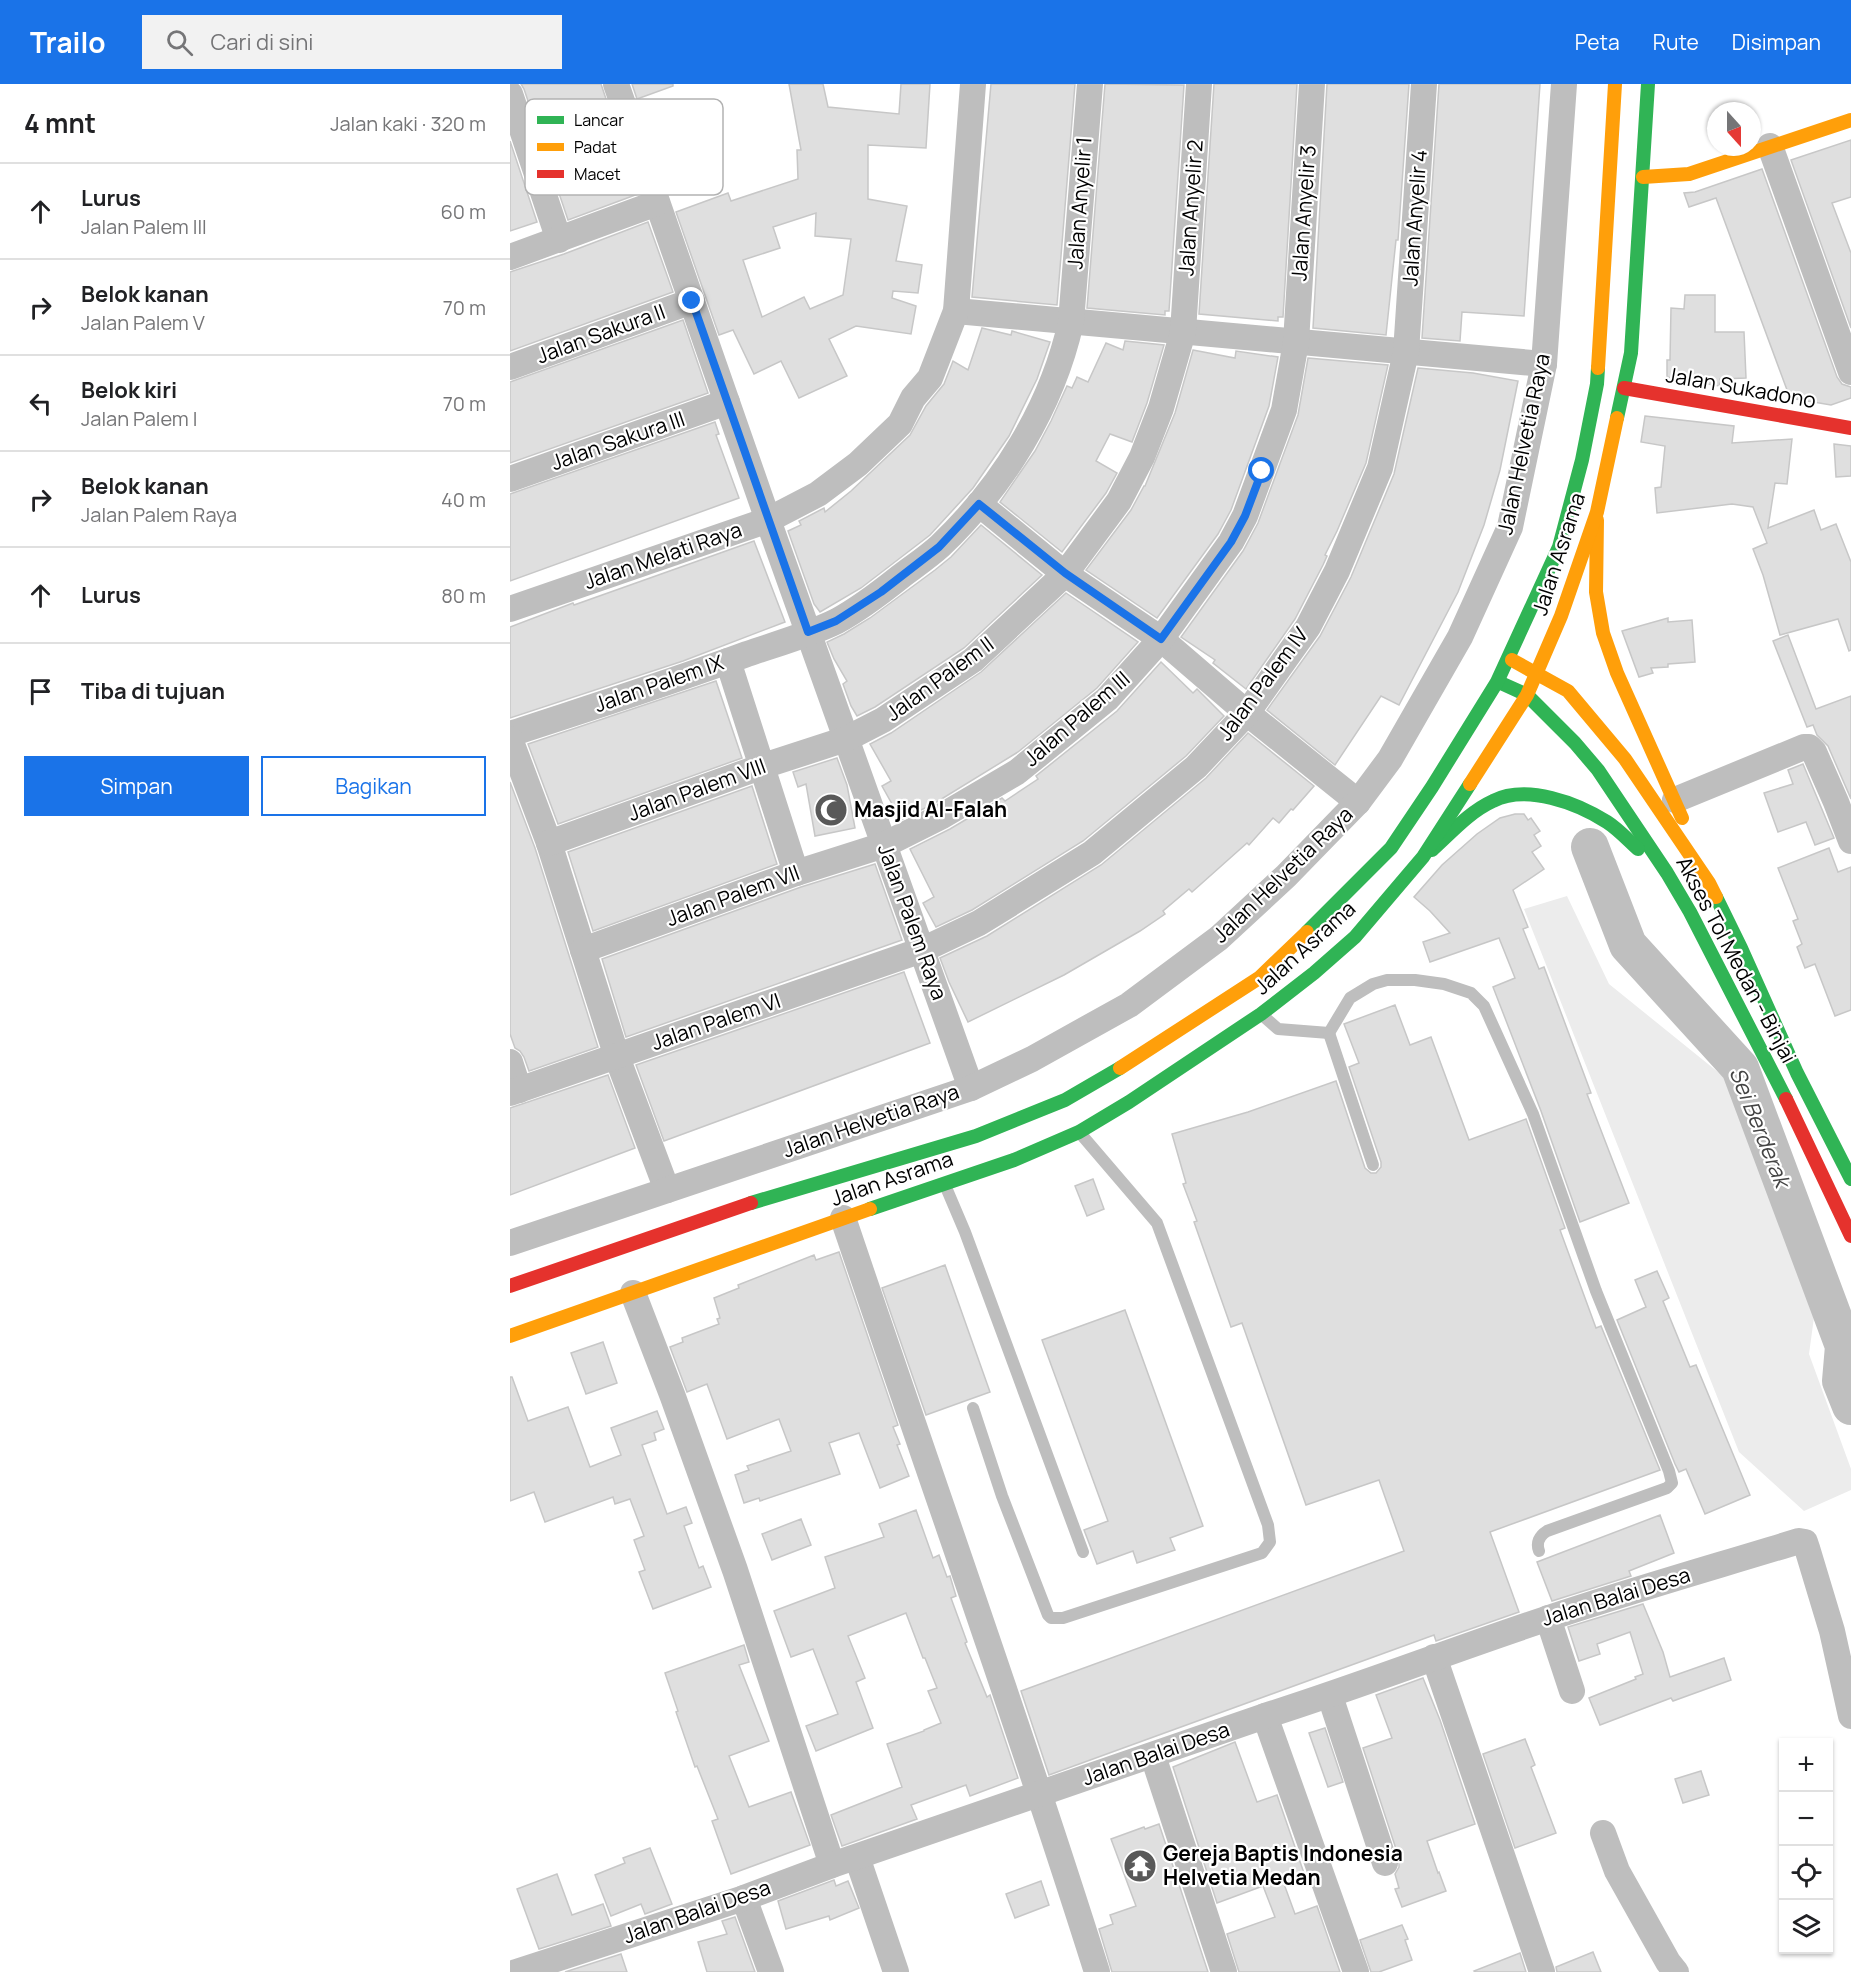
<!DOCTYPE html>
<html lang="id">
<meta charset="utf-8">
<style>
:root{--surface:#fff;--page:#f2f2f2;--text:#202124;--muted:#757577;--line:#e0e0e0;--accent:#1a73e8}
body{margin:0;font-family:Manrope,sans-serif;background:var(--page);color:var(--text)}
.controls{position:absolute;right:18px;bottom:18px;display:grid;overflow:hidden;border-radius:0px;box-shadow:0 2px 4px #0004}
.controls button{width:54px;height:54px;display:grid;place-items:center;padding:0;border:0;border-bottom:2px solid var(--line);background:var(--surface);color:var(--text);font:30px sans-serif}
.compass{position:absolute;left:1197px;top:18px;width:54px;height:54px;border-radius:50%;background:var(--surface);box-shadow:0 2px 4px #0004;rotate:159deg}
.stop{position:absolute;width:18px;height:18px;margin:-14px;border:4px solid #1a73e8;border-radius:50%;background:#fff}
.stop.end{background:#1a73e8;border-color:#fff;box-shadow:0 2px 6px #0008}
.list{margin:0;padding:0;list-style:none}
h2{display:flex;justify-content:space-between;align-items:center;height:78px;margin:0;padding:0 24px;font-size:26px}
h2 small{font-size:20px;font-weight:400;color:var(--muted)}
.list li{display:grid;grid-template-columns:39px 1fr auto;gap:18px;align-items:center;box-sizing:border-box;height:96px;padding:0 24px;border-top:2px solid var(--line)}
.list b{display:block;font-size:22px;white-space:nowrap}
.list p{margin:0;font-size:20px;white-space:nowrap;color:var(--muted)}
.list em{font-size:20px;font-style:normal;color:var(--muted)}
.actions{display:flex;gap:12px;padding:18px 24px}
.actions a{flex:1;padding:14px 0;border:2px solid var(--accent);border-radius:0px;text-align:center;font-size:21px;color:var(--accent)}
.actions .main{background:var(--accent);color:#fff}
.icon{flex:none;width:33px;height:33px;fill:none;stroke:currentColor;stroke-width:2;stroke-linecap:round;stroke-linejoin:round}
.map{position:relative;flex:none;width:1341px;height:1888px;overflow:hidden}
header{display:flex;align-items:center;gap:36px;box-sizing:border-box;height:84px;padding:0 30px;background:var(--accent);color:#fff}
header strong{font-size:28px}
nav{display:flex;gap:33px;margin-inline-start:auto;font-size:21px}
.search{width:420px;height:54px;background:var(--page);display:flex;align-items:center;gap:15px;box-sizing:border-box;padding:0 21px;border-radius:0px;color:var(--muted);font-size:22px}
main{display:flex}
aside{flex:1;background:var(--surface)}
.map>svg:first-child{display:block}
.green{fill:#ececec}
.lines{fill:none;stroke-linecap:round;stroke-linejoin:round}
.river{stroke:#bfbfbf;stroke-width:38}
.building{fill:#dfdfdf;stroke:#c7c7c7;stroke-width:1.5;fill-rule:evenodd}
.lane{stroke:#bebebe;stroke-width:12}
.street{stroke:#bebebe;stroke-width:26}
.fast{stroke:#30b455;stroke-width:14}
.slow{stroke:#ff9f0a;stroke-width:14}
.jam{stroke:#e5322d;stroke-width:14}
.route{stroke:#1a73e8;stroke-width:8}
.labels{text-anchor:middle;stroke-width:4.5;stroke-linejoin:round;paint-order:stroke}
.street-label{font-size:21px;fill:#000;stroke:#fff}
.poi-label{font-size:21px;font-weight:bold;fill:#000;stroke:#fff;text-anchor:start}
.water-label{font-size:22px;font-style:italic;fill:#444;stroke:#fff}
.key{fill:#fff;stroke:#b2b2b2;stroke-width:1.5}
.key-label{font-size:16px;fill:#000}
</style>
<header>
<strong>Trailo</strong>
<div class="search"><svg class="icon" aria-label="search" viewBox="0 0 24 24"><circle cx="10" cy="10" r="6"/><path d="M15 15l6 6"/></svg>Cari di sini</div>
<nav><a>Peta</a><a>Rute</a><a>Disimpan</a></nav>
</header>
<main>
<aside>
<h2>4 mnt<small>Jalan kaki · 320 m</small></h2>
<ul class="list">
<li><svg class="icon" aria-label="ahead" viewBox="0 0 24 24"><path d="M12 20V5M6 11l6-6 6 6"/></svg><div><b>Lurus</b><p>Jalan Palem III</p></div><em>60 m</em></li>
<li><svg class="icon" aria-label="right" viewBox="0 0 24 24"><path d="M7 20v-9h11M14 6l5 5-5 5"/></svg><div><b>Belok kanan</b><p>Jalan Palem V</p></div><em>70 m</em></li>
<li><svg class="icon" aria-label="left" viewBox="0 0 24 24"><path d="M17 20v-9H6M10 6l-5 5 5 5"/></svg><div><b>Belok kiri</b><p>Jalan Palem I</p></div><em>70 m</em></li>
<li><svg class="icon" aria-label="right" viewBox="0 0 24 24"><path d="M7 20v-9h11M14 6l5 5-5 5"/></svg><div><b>Belok kanan</b><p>Jalan Palem Raya</p></div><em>40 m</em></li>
<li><svg class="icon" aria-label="ahead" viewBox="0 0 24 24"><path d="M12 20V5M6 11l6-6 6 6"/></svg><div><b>Lurus</b></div><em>80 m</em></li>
<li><svg class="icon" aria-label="arrive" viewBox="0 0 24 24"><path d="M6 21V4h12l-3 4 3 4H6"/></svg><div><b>Tiba di tujuan</b></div></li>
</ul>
<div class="actions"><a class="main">Simpan</a><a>Bagikan</a></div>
</aside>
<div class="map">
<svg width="1341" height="1888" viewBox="0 0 1341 1888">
<rect width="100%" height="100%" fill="#fff"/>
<path class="green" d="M1057,812L1099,900L1224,1001L1305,1226L1299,1270L1341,1385V1406L1294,1427L1229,1368L1014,825Z"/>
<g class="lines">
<path class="river" d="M1080,763L1118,861L1230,984L1334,1262L1331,1297L1341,1322"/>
</g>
<g class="building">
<path d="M11,0H91L128,110L58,136L14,5Z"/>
<path d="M122,0H163V2L127,15Z"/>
<path d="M279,0H313L318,23L389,30L391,0H420L416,64L358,61V115L397,122L386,177L412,181L408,209L383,207L382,214L406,222L401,250L346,242L319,255L337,292L289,314L271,277L244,290L223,246L209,251L166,128L218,109L221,117L288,95L287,66H291ZM306,129L305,152L341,155L333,211L300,225L294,213L252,233L233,176L270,164L263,143Z"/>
<path d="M481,0H565L547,221L462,213Z"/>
<path d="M595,0L674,1L659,227H655V231L577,224Z"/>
<path d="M704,0H787L773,233H768V237L689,230Z"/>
<path d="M817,0H899L888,156H886L876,251L803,244Z"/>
<path d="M929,0H1030L1014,232L952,228L950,257L912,254Z"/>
<path d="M1341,56V113L1322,119L1341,169V244L1281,76Z"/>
<path d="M0,57L27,138L0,147Z"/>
<path d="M1252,85L1327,293L1332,300L1341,303V314L1321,321L1280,314L1206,114L1179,123L1174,109L1185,108Z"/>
<path d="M138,138L163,208L0,267V188L54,170Z"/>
<path d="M1175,211H1205V248H1234L1236,294L1210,295L1209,302L1157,293V276H1160L1161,224L1174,225Z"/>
<path d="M173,236L198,309L0,379V298Z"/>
<path d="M472,244L501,251L502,247L540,258L527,295L499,352L463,404L420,451L351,504L310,528L304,520L278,447L291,441L289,437L314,424L315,428L341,407L400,351L416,322L434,300L443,277L458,286Z"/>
<path d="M615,257L654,261L637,319L622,358L600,350L586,377L607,389L596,409L552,468L490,418L525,367L541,337L557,302L562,304L567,293L578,298L596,259L613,266Z"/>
<path d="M683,266L725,274L726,267L768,273L759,322L721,426L708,450L647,534L576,486L621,426L634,402H635L665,329Z"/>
<path d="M798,274L878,281L856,379L827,447L815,471L817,472L813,481L785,535L736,605L703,579L705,576L671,553L733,467L748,439L788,331Z"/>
<path d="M908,284L963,289L1008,297L990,386L974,441L948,508L889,621L871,612L825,681L757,626L810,552L841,493L884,390Z"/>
<path d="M1135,332L1224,342L1222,359L1282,355L1277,400L1265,399L1258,444L1304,426L1311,446L1326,440L1341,478V566L1339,567L1328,535L1270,551L1253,491L1243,465L1257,459L1243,423L1222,420L1147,429L1145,404L1151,403L1155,362L1131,358Z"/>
<path d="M205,338L209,350L206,351L229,414L0,497V410Z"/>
<path d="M1324,360L1341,362V392L1326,393Z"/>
<path d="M471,441L532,491L454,564L365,623L347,632L341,622L333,600L337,597L324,575L317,558L334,550L360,534L425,486L441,473Z"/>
<path d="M244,457L275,538L173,577L0,634V543L63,519L64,521Z"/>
<path d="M556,509L628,558L587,604L508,668L425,719L391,736L372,702L381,697L360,660L381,649L471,588Z"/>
<path d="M1158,534V538L1182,536L1185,578L1158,580V583L1141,584L1143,589L1129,593L1112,547Z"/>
<path d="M1278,551L1306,625L1341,612V715L1318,662L1307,651L1303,641L1297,643L1263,557Z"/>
<path d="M651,578L683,609L687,605L714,632L676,672L573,757L462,826L426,843L413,819L424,813L400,765L440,745L492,714L495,717L528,695L526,692L607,627Z"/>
<path d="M206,597L232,674L48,740L18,660Z"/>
<path d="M738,649L804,702L783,726L781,725L769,739L763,734L739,761L737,759L682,808L679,805L653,827L655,830L630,847L554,891L458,938L439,898L430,874L477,852L591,781L696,694Z"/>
<path d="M327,674L337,701L345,744L305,752L296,700L288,703L283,688Z"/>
<path d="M1293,680L1324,754L1305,761L1296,738L1268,748L1254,709L1283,700L1278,686Z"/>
<path d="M0,698L25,764L88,963L19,987L14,973L10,967L5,964L0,950Z"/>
<path d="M242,702L267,780L83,847L58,768Z"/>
<path d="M1005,730H1014L1018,736L1021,734L1030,747L1024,751L1031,762L1022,768L1034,785L1003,806L1018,843L1013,845L1029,885L1034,883L1081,1009L1077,1010L1119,1119L1070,1138L1031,1027L983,903L1005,894L989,854L920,878L913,858L940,849L920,827L904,813L932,781L967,750L990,734Z"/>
<path d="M1319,764L1328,788L1341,783V926L1325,932L1305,880L1295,884L1287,863L1292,860L1283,837L1288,835L1268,784Z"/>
<path d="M365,780L392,856L116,953L92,875L291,803Z"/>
<path d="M394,888L420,959L154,1057L126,981Z"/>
<path d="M885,921L900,961L921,953L959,1056L1016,1035L1055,1144L1050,1146L1086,1244L1091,1242L1150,1386L980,1448L1009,1528L926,1557L924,1551L539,1691L511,1607L894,1467L869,1396L796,1421L732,1239L721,1243L684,1138L687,1137L673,1100L676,1099L662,1050L738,1028L826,997L855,1084L861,1089H866L871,1083V1078L839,983L849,979L834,940Z"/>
<path d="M98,991L125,1064L0,1111V1024Z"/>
<path d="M583,1095L594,1125L577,1132L565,1102Z"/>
<path d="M329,1168L388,1341L383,1343L390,1360L387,1361L399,1392L370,1404L349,1349L319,1359L330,1390L250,1417L249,1414L234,1419L225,1391L239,1386L237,1382L281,1367L269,1335L217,1355L197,1300L177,1308L160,1263L173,1258L172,1254L209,1240L207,1235L210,1234L204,1214L229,1204L228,1201L304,1171L306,1176Z"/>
<path d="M435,1181L480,1308L416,1331L372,1204Z"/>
<path d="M1147,1187L1159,1214L1153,1217L1180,1283L1186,1281L1240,1411L1195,1430L1176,1385L1169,1388L1165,1380L1107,1236L1136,1223L1125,1196Z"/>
<path d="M615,1226L693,1442L660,1454L665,1466L627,1479L623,1467L587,1480L574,1446L598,1437L532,1256Z"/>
<path d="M93,1258L107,1299L76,1310L61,1269Z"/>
<path d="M0,1293H2L18,1337L58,1323L80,1383L111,1371L101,1344L147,1327L154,1345L144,1349L146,1356L132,1361L157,1430L176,1423L182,1439L174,1442L189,1484L193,1482L201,1503L143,1525L129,1488L135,1486L124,1456L134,1452L120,1415L105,1420L103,1413L35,1438L24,1408L0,1417Z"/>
<path d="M406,1426L423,1474L429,1471L437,1493L440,1492L446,1512L441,1514L457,1558L455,1559L477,1613L480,1611L508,1694L460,1712L456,1701L401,1721L407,1735L332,1762L321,1731L392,1703L377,1660L414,1647V1646L431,1639L418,1607L427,1604L415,1574H413L396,1529L338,1552L355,1594L346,1598L363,1644L306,1667L296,1642L328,1630L303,1565L281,1573L264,1527L325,1504L315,1473L374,1453L369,1440Z"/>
<path d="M1150,1431L1164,1469L1119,1487L1121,1492L1042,1517L1027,1478Z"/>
<path d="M291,1435L301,1461L262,1476L252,1450Z"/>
<path d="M1133,1520L1153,1568L1160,1593L1214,1574L1221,1596L1163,1617L1161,1614L1090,1641L1079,1614L1126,1595L1125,1593L1133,1590L1120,1548L1087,1560L1090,1570L1069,1577L1058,1543Z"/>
<path d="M234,1561L239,1578L229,1581L259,1657L219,1672L239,1723L281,1708L300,1761L221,1790L202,1737L208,1735L187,1682L185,1683L166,1628L168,1627L155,1589Z"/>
<path d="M913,1594L930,1636L965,1740L917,1757L928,1789L929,1788L936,1807L892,1823L885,1805L889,1804L885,1790L889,1783V1774L853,1664L882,1654L866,1611Z"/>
<path d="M815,1644L833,1698L818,1703L799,1649Z"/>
<path d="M1015,1655L1025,1681L1021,1683L1046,1749L1005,1764L973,1670Z"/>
<path d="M725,1658L747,1718L767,1711L795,1792L774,1800L785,1830L807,1822L830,1888H729L717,1850L765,1833L753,1802L707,1819L663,1683Z"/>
<path d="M1191,1687L1199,1711L1173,1719L1165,1695Z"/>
<path d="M649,1740L698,1888H602L589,1845L603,1840L600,1831L626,1822L601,1755L634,1743L635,1745Z"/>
<path d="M140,1764L162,1820L135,1830L131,1820L101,1832L85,1791L115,1779L113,1774Z"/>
<path d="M47,1790L62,1831L93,1820L101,1842L29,1865L7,1805Z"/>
<path d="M324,1796L326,1802L338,1797L349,1824L320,1836L319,1832L276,1845L268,1817Z"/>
<path d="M531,1797L539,1821L505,1834L496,1810Z"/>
<path d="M225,1833L245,1888H197L188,1858L217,1850L212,1837Z"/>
<path d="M892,1841L898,1855L895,1856L902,1876L869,1888H861L850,1856Z"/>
<path d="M1083,1868L1091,1888H1047L1046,1883Z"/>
<path d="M1010,1869L1016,1888H965L964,1887Z"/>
<path d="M111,1870L117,1888H55Z"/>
</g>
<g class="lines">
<g class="lane">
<path d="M751,930L768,945L819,949L840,914L863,900L877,896H905L934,900L961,909L974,922L1023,1030L1086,1207L1159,1387L1162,1399L1157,1404L1037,1447C1029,1452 1026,1459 1029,1467"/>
<path d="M819,949L863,1081"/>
<path d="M435,1101L455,1148L573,1468"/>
<path d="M463,1324L492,1412L538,1531L541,1534H553L752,1469L760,1458L758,1441L647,1139L570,1049"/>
</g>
<g class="street">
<path d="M106,0L258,436L461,1004"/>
<path d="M0,10L49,156"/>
<path d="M1260,62L1341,288"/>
<path d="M0,173L147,119"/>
<path d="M446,227L1034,280"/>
<path d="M0,283L182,217"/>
<path d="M0,395L217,318"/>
<path d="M469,420L555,490L651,555L737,629L848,718"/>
<path d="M0,525L258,436L308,410L348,380L390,340L403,314L420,294L446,227L463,0"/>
<path d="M218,577L286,789"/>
<path d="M0,650C79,624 159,599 237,570C266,560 299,551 327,537C349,525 370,509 390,493C403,483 418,473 430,462C493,402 542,323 561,238L580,0"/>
<path d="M0,655L39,759L107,973L157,1106"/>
<path d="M1165,716L1294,663H1299L1304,668L1326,718L1341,757"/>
<path d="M39,759L253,682L336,655L373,636L463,576L555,490L609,417L632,373L651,324L673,248L689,0"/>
<path d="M73,866L286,789L374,761L432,732L507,688L597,615L651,555L721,458L735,432L774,326L786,258L802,0"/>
<path d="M0,978L9,1006"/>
<path d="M0,1009L412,866L469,839L582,769L686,683L737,629L798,543L827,487L870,384L896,268L914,0"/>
<path d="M333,1134C418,1386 507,1635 587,1888"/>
<path d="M0,1159L461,1004L522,975L619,921L709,854L776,792L848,718L880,675L950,553L1000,443L1034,280L1054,0"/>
<path d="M123,1209L163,1313L225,1486L322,1781"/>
<path d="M1038,1534L1062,1607"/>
<path d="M924,1573L1032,1888"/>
<path d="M820,1612L875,1779"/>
<path d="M755,1632L846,1888"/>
<path d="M643,1672L714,1888"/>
<path d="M1093,1749L1107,1787L1158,1878L1166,1888"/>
<path d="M347,1773L386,1888"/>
<path d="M234,1814L261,1888"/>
<path d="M6,1888L234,1814L322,1781L755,1632C850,1602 942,1566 1036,1535C1119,1507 1204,1483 1289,1457L1295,1458L1297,1464L1322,1547L1341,1632"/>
</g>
<g class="fast">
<path d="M1107,334L1121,269L1138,0"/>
<path d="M993,600L1017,611L1065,659L1088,686L1157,789L1180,828L1276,1015"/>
<path d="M922,766C941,749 959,728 983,717C1017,700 1067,719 1097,738C1108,745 1118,756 1128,765"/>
<path d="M1206,813L1231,864L1287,989L1341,1095"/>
<path d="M797,848L881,764L922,703L987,598L1049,463L1072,376L1087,300L1088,284"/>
<path d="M241,1119L466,1052L555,1016L610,984"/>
<path d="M360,1125L504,1076L569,1048L619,1018L751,930L804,889L845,853L913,773L960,700"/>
</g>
<g class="slow">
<path d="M1133,93L1179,90L1341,36"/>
<path d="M1088,284L1105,0"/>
<path d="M1087,436L1086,508L1093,549L1107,589L1172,734"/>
<path d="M1002,576L1058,607L1115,675L1199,799L1206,813"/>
<path d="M960,700L1017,611L1051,532L1087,428L1107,334"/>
<path d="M610,984L749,894L797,848"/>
<path d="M0,1252L360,1125"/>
</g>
<g class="jam">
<path d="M1114,304L1341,344"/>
<path d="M1276,1015L1341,1152"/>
<path d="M0,1202L241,1119"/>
</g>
</g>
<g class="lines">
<path class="route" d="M182,217L298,548L326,537L371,508L429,463L469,420L555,489L651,555L721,458L735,432L752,387"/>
</g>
<defs>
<g id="mosque-disc" transform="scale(1.725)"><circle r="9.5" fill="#595959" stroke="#fff"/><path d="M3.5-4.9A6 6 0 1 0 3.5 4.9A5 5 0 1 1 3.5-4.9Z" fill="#fff"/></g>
<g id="temple-disc" transform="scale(1.725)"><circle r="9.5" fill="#595959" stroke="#fff"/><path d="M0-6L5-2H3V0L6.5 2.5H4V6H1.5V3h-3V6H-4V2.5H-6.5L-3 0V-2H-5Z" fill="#fff"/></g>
</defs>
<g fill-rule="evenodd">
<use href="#mosque-disc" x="321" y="726"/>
<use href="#temple-disc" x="630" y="1782"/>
</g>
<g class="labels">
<g class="street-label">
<text transform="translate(570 119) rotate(-86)" y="7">Jalan Anyelir 1</text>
<text transform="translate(681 124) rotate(-86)" y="7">Jalan Anyelir 2</text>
<text transform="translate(794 129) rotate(-86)" y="7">Jalan Anyelir 3</text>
<text transform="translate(905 134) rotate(-86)" y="7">Jalan Anyelir 4</text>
<text transform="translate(91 250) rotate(-20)" y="7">Jalan Sakura II</text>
<text transform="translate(1231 304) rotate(10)" y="7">Jalan Sukadono</text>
<text transform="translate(108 357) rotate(-19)" y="7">Jalan Sakura III</text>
<text transform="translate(1014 360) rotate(-78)" y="7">Jalan Helvetia Raya</text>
<text transform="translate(1049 470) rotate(-72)" y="7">Jalan Asrama</text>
<text transform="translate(153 472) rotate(-19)" y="7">Jalan Melati Raya</text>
<text transform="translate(430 595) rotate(-36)" y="7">Jalan Palem II</text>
<text transform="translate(149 600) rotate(-19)" y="7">Jalan Palem IX</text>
<text transform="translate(753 600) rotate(-53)" y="7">Jalan Palem IV</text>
<text transform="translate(567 635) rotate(-41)" y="7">Jalan Palem III</text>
<text transform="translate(187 706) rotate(-20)" y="7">Jalan Palem VIII</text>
<text transform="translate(773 791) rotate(-44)" y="7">Jalan Helvetia Raya</text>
<text transform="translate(223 812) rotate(-20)" y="7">Jalan Palem VII</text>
<text transform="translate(402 838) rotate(70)" y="7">Jalan Palem Raya</text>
<text transform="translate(795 864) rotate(-42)" y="7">Jalan Asrama</text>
<text transform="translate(1226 876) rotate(62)" y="7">Akses Tol Medan - Binjai</text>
<text transform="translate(206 938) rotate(-19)" y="7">Jalan Palem VI</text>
<text transform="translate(361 1037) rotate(-19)" y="7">Jalan Helvetia Raya</text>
<text transform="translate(382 1095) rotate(-19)" y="7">Jalan Asrama</text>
<text transform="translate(1106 1513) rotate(-17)" y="7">Jalan Balai Desa</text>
<text transform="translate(646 1670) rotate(-19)" y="7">Jalan Balai Desa</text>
<text transform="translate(187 1828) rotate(-19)" y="7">Jalan Balai Desa</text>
</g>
<g class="poi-label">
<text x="344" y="733">Masjid Al-Falah</text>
<text x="653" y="1777">Gereja Baptis Indonesia<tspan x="653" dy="24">Helvetia Medan</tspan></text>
</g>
<g class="water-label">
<text transform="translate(1250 1043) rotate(68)" y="8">Sei Berderak</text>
</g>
</g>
<rect x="15" y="15" width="198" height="96" rx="9" class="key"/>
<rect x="27" y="32" width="27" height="8" fill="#30b455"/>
<rect x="27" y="59" width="27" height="8" fill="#ff9f0a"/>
<rect x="27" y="86" width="27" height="8" fill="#e5322d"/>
<g class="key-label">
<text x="64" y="42">Lancar</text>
<text x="64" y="69">Padat</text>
<text x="64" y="96">Macet</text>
</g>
</svg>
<div class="controls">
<button>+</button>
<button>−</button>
<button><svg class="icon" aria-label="locate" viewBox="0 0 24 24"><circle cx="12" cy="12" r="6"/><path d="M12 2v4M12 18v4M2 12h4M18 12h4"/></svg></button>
<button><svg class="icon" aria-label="layers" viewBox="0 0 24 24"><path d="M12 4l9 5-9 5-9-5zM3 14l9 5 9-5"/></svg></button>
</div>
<svg class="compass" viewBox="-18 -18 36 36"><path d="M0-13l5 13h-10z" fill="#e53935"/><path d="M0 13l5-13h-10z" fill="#757577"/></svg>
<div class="stop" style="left:752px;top:387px"></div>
<div class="stop end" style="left:182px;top:217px"></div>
</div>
</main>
